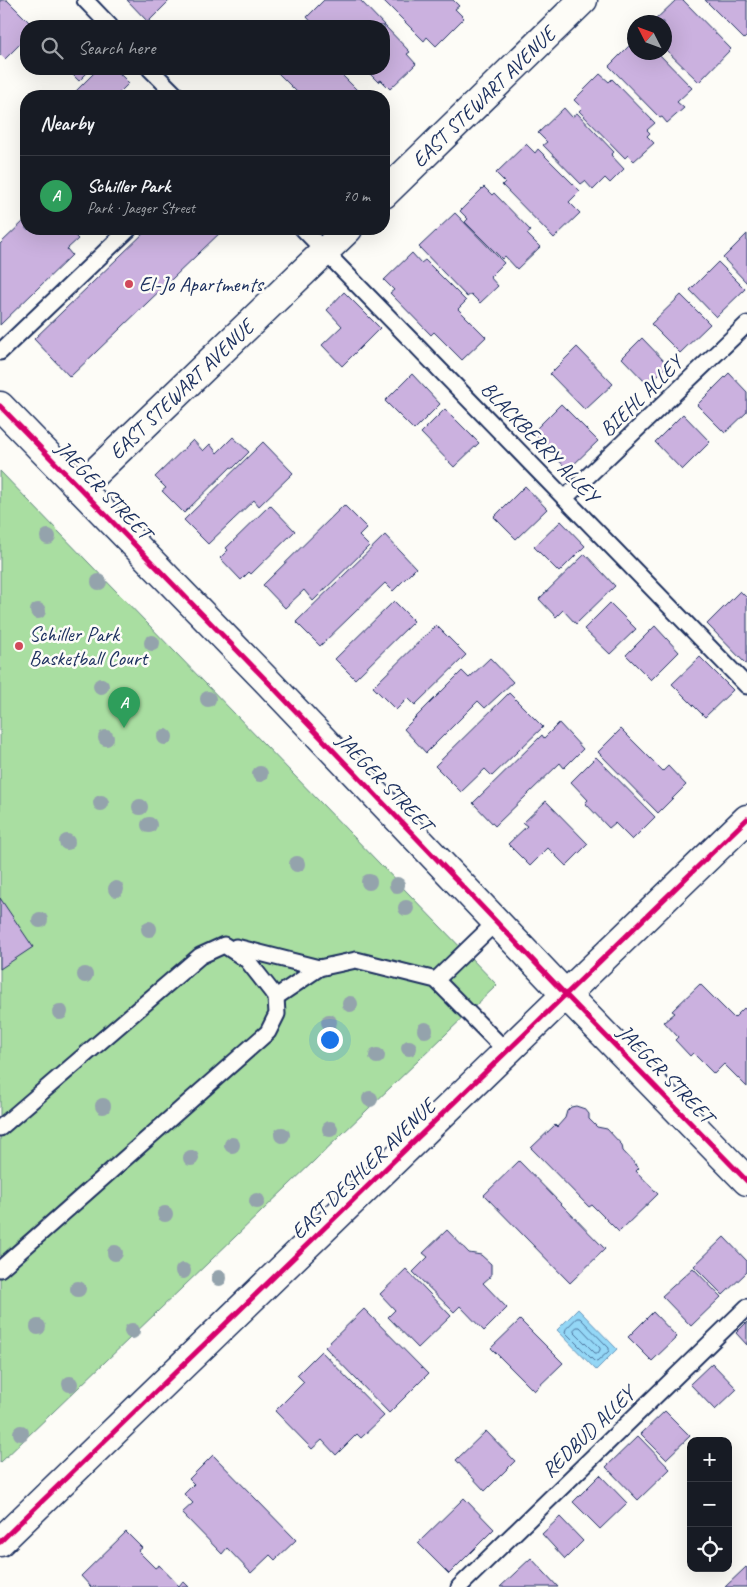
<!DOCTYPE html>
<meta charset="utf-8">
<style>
:root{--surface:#171b24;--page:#242831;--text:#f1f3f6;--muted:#9ea1a6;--line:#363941;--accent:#0b8043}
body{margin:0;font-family:Caveat,sans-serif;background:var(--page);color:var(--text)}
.controls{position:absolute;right:15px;bottom:15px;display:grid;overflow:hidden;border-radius:10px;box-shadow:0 5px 20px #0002}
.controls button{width:45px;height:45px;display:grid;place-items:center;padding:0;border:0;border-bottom:1px solid var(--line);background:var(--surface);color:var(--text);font:25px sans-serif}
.compass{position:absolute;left:627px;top:15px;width:45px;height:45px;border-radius:50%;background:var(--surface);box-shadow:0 5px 20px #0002;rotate:312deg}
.you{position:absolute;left:329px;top:1039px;width:18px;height:18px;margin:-12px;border:4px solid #fff;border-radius:50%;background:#1a73e8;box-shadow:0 0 0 8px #1a73e833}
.badge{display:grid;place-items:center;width:32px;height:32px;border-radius:50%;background:var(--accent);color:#fff;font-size:16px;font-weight:700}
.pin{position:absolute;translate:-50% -41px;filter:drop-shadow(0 1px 2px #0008)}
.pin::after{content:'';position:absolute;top:26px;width:18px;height:15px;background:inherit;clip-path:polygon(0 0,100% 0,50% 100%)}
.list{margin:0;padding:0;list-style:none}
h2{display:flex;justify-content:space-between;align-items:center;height:65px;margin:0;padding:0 20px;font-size:21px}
h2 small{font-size:16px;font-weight:400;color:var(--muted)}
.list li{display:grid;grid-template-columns:32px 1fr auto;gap:15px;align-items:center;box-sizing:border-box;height:80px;padding:0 20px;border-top:1px solid var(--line)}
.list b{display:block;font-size:19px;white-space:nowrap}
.list p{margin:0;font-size:16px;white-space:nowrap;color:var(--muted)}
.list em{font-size:16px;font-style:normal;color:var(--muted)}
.icon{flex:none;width:28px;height:28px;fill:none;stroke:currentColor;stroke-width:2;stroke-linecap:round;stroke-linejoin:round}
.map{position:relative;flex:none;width:747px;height:1587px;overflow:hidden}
.search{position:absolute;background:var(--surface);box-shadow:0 5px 20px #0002;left:20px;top:20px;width:370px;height:55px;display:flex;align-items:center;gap:12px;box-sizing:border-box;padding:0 18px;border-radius:20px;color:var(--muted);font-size:19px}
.panel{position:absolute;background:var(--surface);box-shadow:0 5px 20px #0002;left:20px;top:90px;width:370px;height:145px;border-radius:20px}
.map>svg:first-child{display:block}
.green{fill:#a9dea1;stroke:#628680}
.water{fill:#94d7f6;stroke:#6494b9}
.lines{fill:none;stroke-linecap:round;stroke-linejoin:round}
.shore{stroke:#4b729b;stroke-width:1}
.building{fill:#cbb1df;stroke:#1b2f5e}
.service-casing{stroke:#1b2f5e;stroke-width:19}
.minor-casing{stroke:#1b2f5e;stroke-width:31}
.service{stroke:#fdfcf7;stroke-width:15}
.minor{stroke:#fdfcf7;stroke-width:28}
.cycleway-casing{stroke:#fdfcf7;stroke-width:8}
.cycleway{stroke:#d6006c;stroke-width:5}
.tree{fill:#94a3ac}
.poi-dot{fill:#d1495b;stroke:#fdfcf7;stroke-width:2}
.labels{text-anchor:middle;stroke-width:5;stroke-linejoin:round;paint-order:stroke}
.street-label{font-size:21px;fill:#1b2f5e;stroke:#fdfcf7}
.poi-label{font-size:21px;fill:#1b2f5e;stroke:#fdfcf7;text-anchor:start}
</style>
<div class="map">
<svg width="747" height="1587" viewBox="0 0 747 1587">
<rect width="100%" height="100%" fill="#fdfcf7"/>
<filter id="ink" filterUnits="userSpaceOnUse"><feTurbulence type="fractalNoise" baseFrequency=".02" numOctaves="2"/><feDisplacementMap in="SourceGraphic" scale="10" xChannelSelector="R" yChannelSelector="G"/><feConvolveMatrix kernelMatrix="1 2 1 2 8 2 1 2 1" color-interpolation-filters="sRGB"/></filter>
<g filter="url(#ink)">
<path class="green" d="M0,471L497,985L0,1463Z"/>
<path class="water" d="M578,1309L617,1349L596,1370L557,1330Z"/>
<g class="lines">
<g class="shore">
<path d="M577,1318H580L609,1348V1351L597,1362L594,1361L565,1332L566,1329Z"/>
<path d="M577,1327H580L600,1348V1350L598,1353H595L574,1332V1330Z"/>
</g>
</g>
<g class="building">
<path d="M0,0H7L33,26H26V38L5,59L0,54Z"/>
<path d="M127,0H170L148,22Z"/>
<path d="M324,0H360L410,52L407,54L416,64L390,89L381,80L378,82L365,69H384V26H315L307,17Z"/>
<path d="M383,0H453L459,6L455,9L464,18L436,46L427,37L424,41Z"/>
<path d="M676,0H683L731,49L699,82L664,48V22H653Z"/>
<path d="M705,0H747V36L744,39Z"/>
<path d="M634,41V52H657L692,88L677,102L684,108L667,123L662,117L660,118L609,66Z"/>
<path d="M67,69H91L79,81Z"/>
<path d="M98,69H115L129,83L116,96H71Z"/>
<path d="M274,69H336L359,92L354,96H301Z"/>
<path d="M600,74L609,82L612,79L655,123L647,130L650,133L647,136L654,143L634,161L628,155L625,158L579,111L582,108L574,100Z"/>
<path d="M564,108L572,117L577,113L614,152L611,155L624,169L610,183L605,178L593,190L585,181L581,184L543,145L547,142L538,133Z"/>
<path d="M526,144L535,153L538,149L580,191L569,202L580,213L554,238L502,185L505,182L496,173Z"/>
<path d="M484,187L492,195L494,193L531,231L527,234L540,247L517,269L505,256L502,259L465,222L468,219L460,211Z"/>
<path d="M455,213L504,263L490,277L498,286L480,303L471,294L467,297L419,247Z"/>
<path d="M26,219V229H68L78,239L67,249L72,255L0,325V244Z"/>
<path d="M148,229H224L70,377L34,339Z"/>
<path d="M747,234V283L723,258Z"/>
<path d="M412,253L421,263L425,260L466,301L458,309L486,337L462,360L434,332L431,335L390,293L394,290L384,280Z"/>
<path d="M718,262L745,289L716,317L690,290Z"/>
<path d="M344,292L380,328L342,366L322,345L342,326L327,310Z"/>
<path d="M681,295L710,324L680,353L651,324Z"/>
<path d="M642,338L668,365L648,385L622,358Z"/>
<path d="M577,347L613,384L585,410L550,374Z"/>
<path d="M729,373L747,392V412L725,433L697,405Z"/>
<path d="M412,374L440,404L414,430L385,401Z"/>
<path d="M561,404L598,441L568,470L532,433Z"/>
<path d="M445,409L479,443L454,467L421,433Z"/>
<path d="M683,414L710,442L682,470L655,442Z"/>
<path d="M233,437L249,452L233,468L231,467L184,513L162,491L166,488L155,477L193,440L203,451L210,444L217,453Z"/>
<path d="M263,442L293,473L259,506L254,500L208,544L184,520Z"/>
<path d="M525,486L547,509L516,539L494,517Z"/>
<path d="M270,505L295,531L251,574L249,572L241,580L220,558L228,550L226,548Z"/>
<path d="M344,505L367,528L359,536L369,546L313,601L304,590L285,608L263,585Z"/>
<path d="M561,521L585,546L559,572L534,547Z"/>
<path d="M385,535L416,568L393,591L385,583L320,646L296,622Z"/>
<path d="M585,554L615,586L576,624L563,610L556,617L539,599Z"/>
<path d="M740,591L747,598V665L707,624Z"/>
<path d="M394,601L414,621L355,679L335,659Z"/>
<path d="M610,603L636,629L610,654L584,629Z"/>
<path d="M436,625L466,655L415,705L408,698L396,710L373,687Z"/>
<path d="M655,626L679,652L651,680L626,655Z"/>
<path d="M700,657L733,690L705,717L672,684Z"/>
<path d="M490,658L513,682L485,708L478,701L426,753L404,729L462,671L469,678Z"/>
<path d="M509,693L543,727L492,776L485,769L461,792L435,766Z"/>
<path d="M559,723L583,749L564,768L560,763L495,826L473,803L542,735L544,738Z"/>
<path d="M621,729L663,771L668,766L686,785L658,813L598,752Z"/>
<path d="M596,757L655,817L632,840L615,823L609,828L585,803L588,800L571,782Z"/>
<path d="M546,801L588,844L566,866L548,848L530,866L508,844L527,826L523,823Z"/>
<path d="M0,898L33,947L0,969Z"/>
<path d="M700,984L734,1018L744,1008L747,1011V1087L724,1064L714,1074L693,1053L690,1056L675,1040L678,1037L664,1022L675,1013L672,1011Z"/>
<path d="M576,1106L585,1109L589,1114V1119L597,1127L607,1129L622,1145L623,1151L639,1168L636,1171L658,1194L619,1232L592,1205L589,1207L531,1148L555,1125L557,1127L565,1118L567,1111L571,1107Z"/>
<path d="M519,1161L605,1249L570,1283L484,1195Z"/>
<path d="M447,1230L469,1253L481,1255L491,1264V1276L483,1283L507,1308L484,1331L460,1306L454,1312L413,1272L428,1257L423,1253Z"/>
<path d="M724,1237L747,1261V1272L723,1295L694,1266Z"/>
<path d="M693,1268L721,1297L691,1326L662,1296Z"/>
<path d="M406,1269L451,1316L418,1348L388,1317L395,1310L380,1294Z"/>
<path d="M364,1309L428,1374L389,1413L325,1347Z"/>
<path d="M653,1312L677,1337L652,1361L628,1337Z"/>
<path d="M520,1320L563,1363L534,1391L491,1348Z"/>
<path d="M747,1322V1345L736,1333Z"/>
<path d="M321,1351L384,1416L361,1438L357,1434L336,1455L322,1440L312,1449L275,1411L304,1382L297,1375Z"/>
<path d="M712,1363L737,1389L715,1410L690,1384Z"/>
<path d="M665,1411L690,1436L666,1459L641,1434Z"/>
<path d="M486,1431L515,1461L485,1491L456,1460Z"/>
<path d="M638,1436L670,1469L638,1500L606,1467Z"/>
<path d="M213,1455L296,1540L275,1560L270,1555L251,1573L227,1548L222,1554L182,1513L193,1503L184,1494L194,1484L189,1479Z"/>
<path d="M600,1475L627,1503L600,1529L573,1502Z"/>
<path d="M464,1498L494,1529L449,1574L418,1543Z"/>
<path d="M560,1517L583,1541L565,1559L542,1534Z"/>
<path d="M126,1532L142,1548L138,1551L155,1568L159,1565L179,1586L183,1581L189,1587H91L81,1576Z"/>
<path d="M531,1558L558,1587H500Z"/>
<path d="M746,1567L747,1568V1587H725Z"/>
</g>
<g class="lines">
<g class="service-casing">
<g id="service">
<path d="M85,0L110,26"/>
<path d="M150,69L177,96"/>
<path d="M303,229L747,686"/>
<path d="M0,352L129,229"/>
<path d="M565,498L747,324"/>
<path d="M236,947L319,968"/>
<path d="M436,980L496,922"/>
<path d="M276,997L319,968L356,960L436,980L507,1052"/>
<path d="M0,1128L200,956L224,945L247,960L276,997L277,1014L268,1032L0,1269"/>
<path d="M459,1587L747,1307"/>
</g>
</g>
<g class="minor-casing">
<g id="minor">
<path id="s1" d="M384,194L583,0"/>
<path d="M0,406L268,682L566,995L747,1181"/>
<path id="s2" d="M79,488L348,229"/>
<path d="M0,1542L747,819"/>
</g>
</g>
<use href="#service" class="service"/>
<use href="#minor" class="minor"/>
<g class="cycleway-casing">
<g id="cycleway">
<path d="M0,406L268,682L566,995L747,1181"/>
<path d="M0,1542L747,819"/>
</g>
</g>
<use href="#cycleway" class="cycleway"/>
</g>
<g class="tree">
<circle cx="48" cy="537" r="8"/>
<circle cx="99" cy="582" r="8"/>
<circle cx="38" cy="611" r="8"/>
<circle cx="152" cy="643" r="8"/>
<circle cx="101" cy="686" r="8"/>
<circle cx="208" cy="699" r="8"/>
<circle cx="165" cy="737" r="8"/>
<circle cx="106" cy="738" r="8"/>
<circle cx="260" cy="774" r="8"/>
<circle cx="101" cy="803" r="8"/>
<circle cx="140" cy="807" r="8"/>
<circle cx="149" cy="825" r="8"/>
<circle cx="67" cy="842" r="8"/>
<circle cx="297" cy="864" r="8"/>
<circle cx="369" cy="882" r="8"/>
<circle cx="397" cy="885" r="8"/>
<circle cx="116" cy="889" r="8"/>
<circle cx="406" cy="908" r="8"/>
<circle cx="40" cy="920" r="8"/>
<circle cx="149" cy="929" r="8"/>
<circle cx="85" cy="975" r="8"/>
<circle cx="350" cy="1004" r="8"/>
<circle cx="60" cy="1012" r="8"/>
<circle cx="329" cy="1022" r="8"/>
<circle cx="425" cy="1030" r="8"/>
<circle cx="409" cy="1048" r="8"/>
<circle cx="377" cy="1056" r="8"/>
<circle cx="370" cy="1099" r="8"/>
<circle cx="103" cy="1106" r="8"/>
<circle cx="330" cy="1129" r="8"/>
<circle cx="282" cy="1135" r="8"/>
<circle cx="232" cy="1145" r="8"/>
<circle cx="191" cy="1158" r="8"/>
<circle cx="257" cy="1201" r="8"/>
<circle cx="165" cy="1214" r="8"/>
<circle cx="115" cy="1253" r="8"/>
<circle cx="183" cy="1271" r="8"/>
<circle cx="219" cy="1278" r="8"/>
<circle cx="78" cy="1289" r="8"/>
<circle cx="38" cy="1327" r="8"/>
<circle cx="132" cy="1331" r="8"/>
<circle cx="70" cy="1384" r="8"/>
<circle cx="21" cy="1433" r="8"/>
</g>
</g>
<g class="poi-dot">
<circle cx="129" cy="284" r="5"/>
<circle cx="19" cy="646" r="5"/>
</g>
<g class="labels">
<g class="street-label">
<text dy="7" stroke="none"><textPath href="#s1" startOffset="139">EAST STEWART AVENUE</textPath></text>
<text dy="7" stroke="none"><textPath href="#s2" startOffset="142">EAST STEWART AVENUE</textPath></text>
<text transform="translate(641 396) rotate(-44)" y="7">BIEHL ALLEY</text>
<text transform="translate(540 442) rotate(46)" y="7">BLACKBERRY ALLEY</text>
<text transform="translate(104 490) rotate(46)" y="7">JAEGER STREET</text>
<text transform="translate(385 782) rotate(46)" y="7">JAEGER STREET</text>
<text transform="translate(666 1074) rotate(46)" y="7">JAEGER STREET</text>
<text transform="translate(363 1169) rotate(-44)" y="7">EAST DESHLER AVENUE</text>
<text transform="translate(588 1432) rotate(-44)" y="7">REDBUD ALLEY</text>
</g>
<g class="poi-label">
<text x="139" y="291">El-Jo Apartments</text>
<text x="29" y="641">Schiller Park<tspan x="29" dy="24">Basketball Court</tspan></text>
</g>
</g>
</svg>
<div class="controls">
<button>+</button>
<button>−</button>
<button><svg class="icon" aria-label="locate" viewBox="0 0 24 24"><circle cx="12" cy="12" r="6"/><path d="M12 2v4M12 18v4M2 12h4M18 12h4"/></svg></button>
</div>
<svg class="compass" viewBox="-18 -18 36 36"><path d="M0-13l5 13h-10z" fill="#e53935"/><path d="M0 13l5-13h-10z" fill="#9ea1a6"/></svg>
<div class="you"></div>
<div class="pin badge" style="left:124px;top:728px;background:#2e9e5b">A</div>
<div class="search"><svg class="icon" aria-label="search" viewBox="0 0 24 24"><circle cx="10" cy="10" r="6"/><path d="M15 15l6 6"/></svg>Search here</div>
<section class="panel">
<h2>Nearby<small></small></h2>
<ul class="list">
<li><span class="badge" style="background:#2e9e5b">A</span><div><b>Schiller Park</b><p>Park · Jaeger Street</p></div><em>70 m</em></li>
</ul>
</section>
</div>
